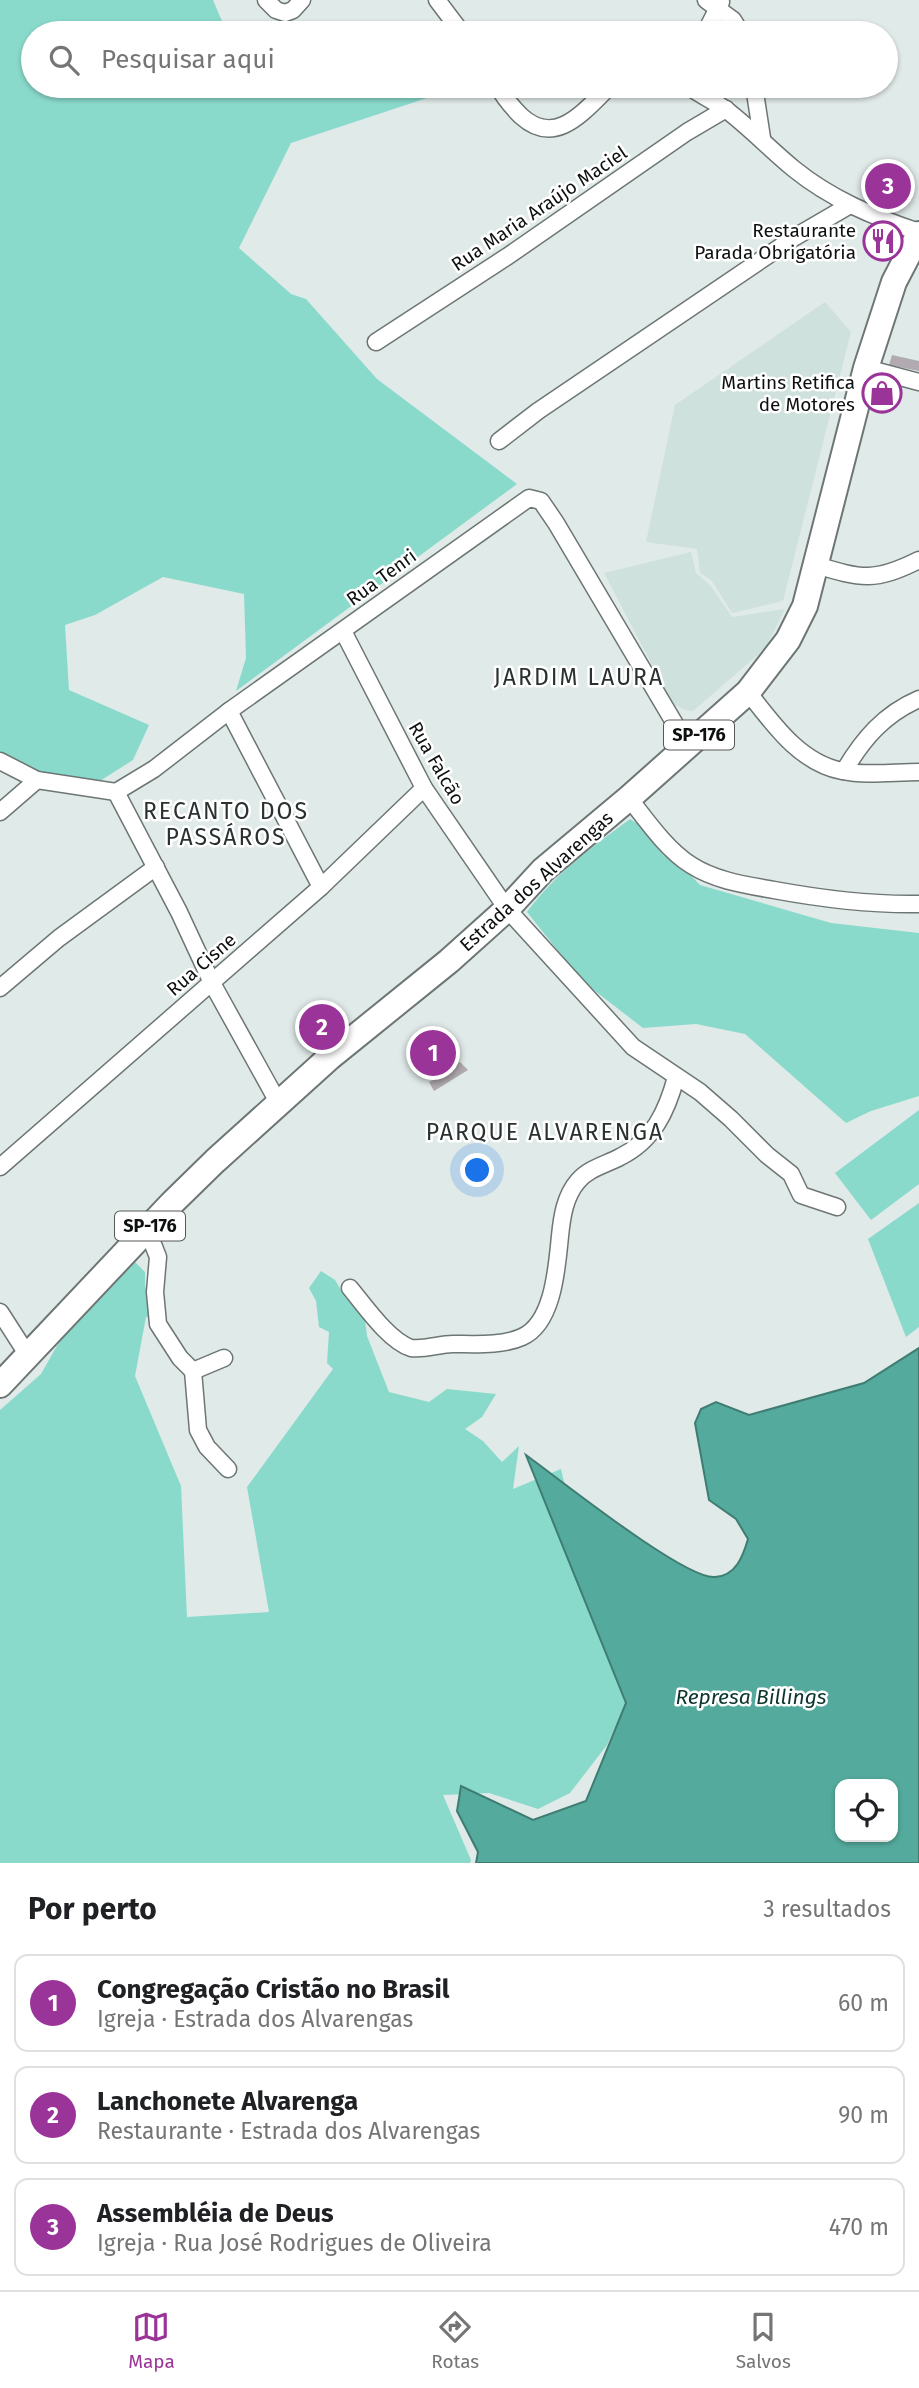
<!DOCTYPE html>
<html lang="pt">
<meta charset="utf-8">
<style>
:root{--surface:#fff;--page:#f2f2f2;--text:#202124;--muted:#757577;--line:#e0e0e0;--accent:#9a3498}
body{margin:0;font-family:"Fira Sans",sans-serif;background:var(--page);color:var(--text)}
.controls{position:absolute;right:21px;bottom:21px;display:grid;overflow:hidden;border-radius:14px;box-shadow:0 2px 5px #0004}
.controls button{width:63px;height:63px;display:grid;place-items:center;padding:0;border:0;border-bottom:2px solid var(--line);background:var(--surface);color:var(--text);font:35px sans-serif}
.you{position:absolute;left:478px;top:1171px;width:24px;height:24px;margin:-18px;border:5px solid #fff;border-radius:50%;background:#1a73e8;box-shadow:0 0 0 10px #1a73e833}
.badge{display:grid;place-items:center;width:46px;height:46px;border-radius:50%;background:var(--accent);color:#fff;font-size:23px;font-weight:700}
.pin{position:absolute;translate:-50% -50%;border:4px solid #fff;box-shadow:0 2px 7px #0006}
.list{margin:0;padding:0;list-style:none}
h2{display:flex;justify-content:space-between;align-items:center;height:91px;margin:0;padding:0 28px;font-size:30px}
h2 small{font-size:23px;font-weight:400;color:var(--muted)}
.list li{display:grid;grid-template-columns:46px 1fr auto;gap:21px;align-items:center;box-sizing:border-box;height:98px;margin:0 14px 14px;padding:0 14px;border:2px solid var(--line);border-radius:14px}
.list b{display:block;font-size:26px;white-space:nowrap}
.list p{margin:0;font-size:23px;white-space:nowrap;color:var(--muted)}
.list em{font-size:23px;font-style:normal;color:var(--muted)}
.icon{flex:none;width:38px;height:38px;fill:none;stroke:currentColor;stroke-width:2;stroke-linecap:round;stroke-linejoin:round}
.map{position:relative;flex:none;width:919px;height:1863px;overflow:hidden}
.search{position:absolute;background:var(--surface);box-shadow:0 2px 5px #0004;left:21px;right:21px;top:21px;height:77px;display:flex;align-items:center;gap:18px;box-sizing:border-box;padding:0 24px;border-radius:38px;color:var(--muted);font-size:26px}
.sheet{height:427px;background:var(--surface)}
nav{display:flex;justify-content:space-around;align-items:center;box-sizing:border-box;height:98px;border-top:2px solid var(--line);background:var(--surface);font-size:19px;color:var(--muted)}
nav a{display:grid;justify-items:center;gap:4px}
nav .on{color:var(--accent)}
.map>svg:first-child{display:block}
.built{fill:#cee1dd}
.green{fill:#8adacc}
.water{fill:#54aa9c;stroke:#3f7c72;stroke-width:2;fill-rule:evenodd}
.building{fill:#b1aab0}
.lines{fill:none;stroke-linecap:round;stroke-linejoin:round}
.street-casing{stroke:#6d7674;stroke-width:19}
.primary-casing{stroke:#6d7674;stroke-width:28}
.street{stroke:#fff;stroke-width:16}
.primary{stroke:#fff;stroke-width:24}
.labels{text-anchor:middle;stroke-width:5;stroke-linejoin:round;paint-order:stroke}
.shield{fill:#fff;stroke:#565857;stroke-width:2}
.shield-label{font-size:18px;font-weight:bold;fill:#0d100f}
.street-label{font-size:19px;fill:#0d100f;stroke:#fff}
.poi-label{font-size:19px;fill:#0d100f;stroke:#fff;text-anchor:end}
.water-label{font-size:21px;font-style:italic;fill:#0b352f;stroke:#fff}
.quarter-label{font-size:23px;letter-spacing:2px;fill:#2a3130;stroke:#fff}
</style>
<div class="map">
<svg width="919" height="1863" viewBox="0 0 919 1863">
<rect width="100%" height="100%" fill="#e0eae8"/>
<g class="built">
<path d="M825,302L851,332L783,601L732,613L712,581L700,573L697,549L646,542L675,405Z"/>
<path d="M691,552L696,573L710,585L732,617L785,609L768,643L759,654L693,711L685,710L672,703L604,573Z"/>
</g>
<g class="green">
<path d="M0,0H213L227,33H33V86H298L427,98L291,143L239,248L291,294L306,299L377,379L517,484L236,691L246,658L244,594L163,577L95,615L65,625L69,690L149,725L133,760L92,786L38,775L0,754Z"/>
<path d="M630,819L641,826L664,856L675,859L700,885L831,923L919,933V1096L871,1111L846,1123L745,1034L696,1024L643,1028L582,981L527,912C556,873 592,847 630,819Z"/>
<path d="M919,1110V1184L871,1220L835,1173Z"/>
<path d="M919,1203V1327L906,1337L868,1239Z"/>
<path d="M135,1262L145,1272V1285L152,1317H146L135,1376L181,1486L187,1617L269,1612L247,1487L333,1369L327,1363L329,1332L319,1327L316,1301L309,1288L321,1271L335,1280L346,1298L365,1320L367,1336L389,1392L429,1402L447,1389L496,1394L482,1417L465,1429L483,1441L502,1462L519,1446L513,1489L561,1469L571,1511L641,1671L607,1745L570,1793L538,1809L489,1793L443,1795L471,1860L470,1863H0V1410L41,1374L67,1328L97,1302Z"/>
</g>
<path class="water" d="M919,1348V1863H476L478,1852L457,1811L461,1786L533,1820L586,1801L626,1703L526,1455C558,1478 685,1580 715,1577C736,1576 743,1556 748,1539L736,1519L709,1500L695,1423L701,1409L716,1402L749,1415L864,1383ZM840,1784H893V1837H840Z"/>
<g class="building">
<path d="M874,171L909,181L903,195L885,191L883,198L866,193Z"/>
<path d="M892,355L919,361V371L889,365Z"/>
<path d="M435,1026L457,1063L460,1062L468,1070L434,1091L429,1082L433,1080L409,1043Z"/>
</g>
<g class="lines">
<g class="street-casing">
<g id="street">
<path d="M266,0L276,10L285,13L293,10L302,0"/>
<path d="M437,0L462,33"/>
<path d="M706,0L733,20L741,33"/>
<path d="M705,33L721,2"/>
<path d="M498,86C504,98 512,107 521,116C556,148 584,111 610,86"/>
<path d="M688,86C701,96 717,102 729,112C752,130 772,151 794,169C831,199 874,217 919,232"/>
<path d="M754,86L762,138"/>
<path d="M376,342L508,256L687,132L726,109"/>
<path d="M866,368L919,382"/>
<path d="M499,441L538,411L795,237L850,205"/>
<path d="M816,565C862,579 875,582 919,560"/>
<path d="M343,631L424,788L507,909L633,1047L700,1092L731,1119L767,1155L791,1174L801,1195L837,1207"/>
<path d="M748,692C773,724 800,763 842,771C866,776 894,772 919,772"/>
<path d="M229,711L321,887"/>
<path d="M0,761L37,780L116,792L154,769L229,711L529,498L541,501L556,523L688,746"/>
<path d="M844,771C863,739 884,714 919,699"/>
<path d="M116,792L179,912L212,983L279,1104"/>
<path d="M629,798C647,821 667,850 691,865C716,881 746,885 774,890C823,899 869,905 919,904"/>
<path d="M0,812L37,780"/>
<path d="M0,988L59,938L156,867"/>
<path d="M0,1167L321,887L424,788"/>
<path d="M147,1229L158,1257L155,1292L158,1324L180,1358L193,1371L224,1358"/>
<path d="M350,1288C365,1306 389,1341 411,1348C425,1350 439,1344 453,1344C475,1344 502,1346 522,1337C554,1323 557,1265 560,1236C562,1216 565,1196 578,1181C589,1168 605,1165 620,1157C653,1141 667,1111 676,1077"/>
<path d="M0,1312L27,1354"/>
<path d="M193,1371L198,1430L207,1447L228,1469"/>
</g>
</g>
<g class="primary-casing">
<path id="primary" d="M0,1385L172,1203L215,1161L329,1058L449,961L507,909L543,870L629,798L748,692L788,640L805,606L866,368L894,282L919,234"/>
</g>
<use href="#street" class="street"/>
<use href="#primary" class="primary"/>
</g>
<defs>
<g id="restaurant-ring" transform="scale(2.0125)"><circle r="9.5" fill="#fff" stroke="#9a3498" stroke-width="1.5"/><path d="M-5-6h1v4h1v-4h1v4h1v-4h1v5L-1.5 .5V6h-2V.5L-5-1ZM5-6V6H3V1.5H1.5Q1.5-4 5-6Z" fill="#9a3498"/></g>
<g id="shop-ring" transform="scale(2.0125)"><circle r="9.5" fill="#fff" stroke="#9a3498" stroke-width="1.5"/><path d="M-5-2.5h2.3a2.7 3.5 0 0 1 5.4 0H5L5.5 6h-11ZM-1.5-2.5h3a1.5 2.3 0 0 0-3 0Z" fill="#9a3498"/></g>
</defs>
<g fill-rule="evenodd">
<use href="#restaurant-ring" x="883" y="241"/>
<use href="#shop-ring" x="882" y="393"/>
</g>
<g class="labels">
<g class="shield">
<rect x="664" y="720.5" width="70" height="29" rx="5"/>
<rect x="115" y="1211.5" width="70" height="29" rx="5"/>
</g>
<g class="shield-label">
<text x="699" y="741">SP-176</text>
<text x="150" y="1232">SP-176</text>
</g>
<g class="street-label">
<text transform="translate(539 208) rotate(-34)" y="7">Rua Maria Araújo Maciel</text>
<text transform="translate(381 577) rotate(-36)" y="7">Rua Tenri</text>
<text transform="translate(437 763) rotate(60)" y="7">Rua Falcão</text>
<text transform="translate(536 881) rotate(-42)" y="7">Estrada dos Alvarengas</text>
<text transform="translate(201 964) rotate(-41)" y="7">Rua Cisne</text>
</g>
<g class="poi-label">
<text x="856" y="237">Restaurante<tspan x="856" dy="22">Parada Obrigatória</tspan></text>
<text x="855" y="389">Martins Retifica<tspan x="855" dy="22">de Motores</tspan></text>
</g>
<g class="water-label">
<text x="751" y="1704">Represa Billings</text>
</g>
<g class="quarter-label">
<text x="579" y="685">JARDIM LAURA</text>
<text x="226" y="819">RECANTO DOS<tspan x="226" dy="26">PASSÁROS</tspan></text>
<text x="545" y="1140">PARQUE ALVARENGA</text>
</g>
</g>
</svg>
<div class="controls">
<button><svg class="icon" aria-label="locate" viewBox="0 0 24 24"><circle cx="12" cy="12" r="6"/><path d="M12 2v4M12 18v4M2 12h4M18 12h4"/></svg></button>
</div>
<div class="you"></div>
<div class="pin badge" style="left:433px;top:1053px">1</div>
<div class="pin badge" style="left:322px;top:1027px">2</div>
<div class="pin badge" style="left:888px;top:186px">3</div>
<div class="search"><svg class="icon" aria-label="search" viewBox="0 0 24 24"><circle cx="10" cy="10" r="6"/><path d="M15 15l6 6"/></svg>Pesquisar aqui</div>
</div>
<section class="sheet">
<h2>Por perto<small>3 resultados</small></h2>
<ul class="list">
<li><span class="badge">1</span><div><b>Congregação Cristão no Brasil</b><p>Igreja · Estrada dos Alvarengas</p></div><em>60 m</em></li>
<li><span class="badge">2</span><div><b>Lanchonete Alvarenga</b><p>Restaurante · Estrada dos Alvarengas</p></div><em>90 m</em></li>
<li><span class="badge">3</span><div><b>Assembléia de Deus</b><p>Igreja · Rua José Rodrigues de Oliveira</p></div><em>470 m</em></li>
</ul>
</section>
<nav>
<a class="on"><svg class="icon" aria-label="map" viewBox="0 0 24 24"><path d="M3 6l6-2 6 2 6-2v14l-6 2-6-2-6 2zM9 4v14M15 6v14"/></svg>Mapa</a>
<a><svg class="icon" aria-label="directions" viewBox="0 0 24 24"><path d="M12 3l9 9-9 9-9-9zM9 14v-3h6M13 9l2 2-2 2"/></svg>Rotas</a>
<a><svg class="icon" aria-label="saved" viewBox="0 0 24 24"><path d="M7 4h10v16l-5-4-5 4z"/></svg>Salvos</a>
</nav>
